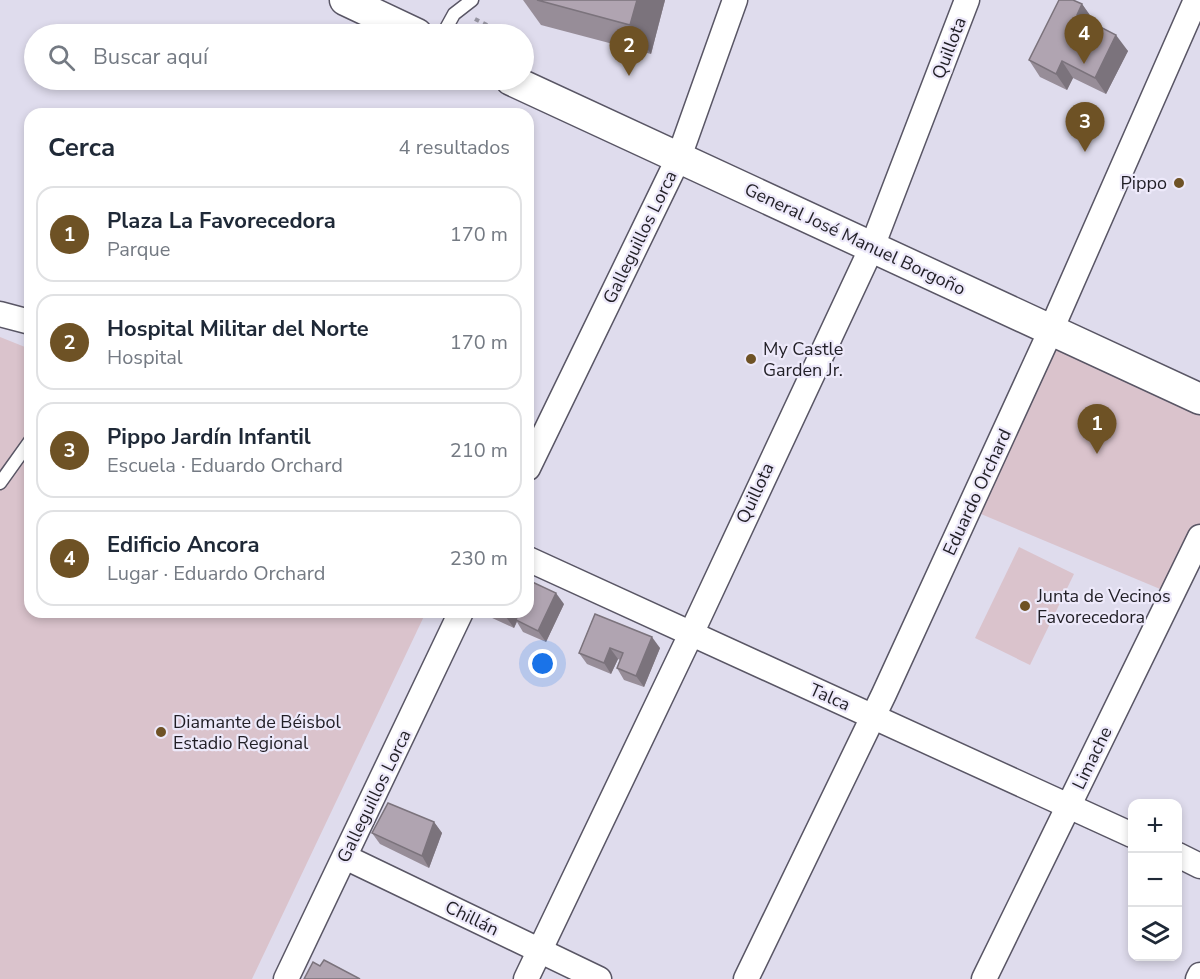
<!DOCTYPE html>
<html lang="es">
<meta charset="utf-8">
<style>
:root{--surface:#fff;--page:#f2f2f3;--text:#1f2937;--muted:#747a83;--line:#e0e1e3;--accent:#6e5225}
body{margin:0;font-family:"Nunito Sans",sans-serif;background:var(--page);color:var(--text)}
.controls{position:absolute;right:18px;bottom:18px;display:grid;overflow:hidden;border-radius:12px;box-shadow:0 3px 9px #0003}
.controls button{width:54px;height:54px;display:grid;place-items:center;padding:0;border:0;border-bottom:2px solid var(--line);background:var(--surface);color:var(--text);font:30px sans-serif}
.you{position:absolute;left:543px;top:664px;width:21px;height:21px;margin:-15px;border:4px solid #fff;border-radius:50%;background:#1a73e8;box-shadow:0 0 0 9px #1a73e833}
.badge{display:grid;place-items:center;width:39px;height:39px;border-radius:50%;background:var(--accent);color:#fff;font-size:20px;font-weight:700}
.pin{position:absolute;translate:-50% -50px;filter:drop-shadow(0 2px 3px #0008)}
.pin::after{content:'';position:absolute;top:32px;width:21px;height:18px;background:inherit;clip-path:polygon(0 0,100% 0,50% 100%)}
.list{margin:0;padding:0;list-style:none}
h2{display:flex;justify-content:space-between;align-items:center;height:78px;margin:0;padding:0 24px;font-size:26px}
h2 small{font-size:20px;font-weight:400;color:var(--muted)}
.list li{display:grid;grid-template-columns:39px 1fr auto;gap:18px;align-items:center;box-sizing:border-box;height:96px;margin:0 12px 12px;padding:0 12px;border:2px solid var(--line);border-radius:18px}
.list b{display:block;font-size:22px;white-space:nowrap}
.list p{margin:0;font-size:20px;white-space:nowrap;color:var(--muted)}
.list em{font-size:20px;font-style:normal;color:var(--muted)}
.icon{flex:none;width:33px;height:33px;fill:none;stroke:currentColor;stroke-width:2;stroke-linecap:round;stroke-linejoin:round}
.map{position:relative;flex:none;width:1200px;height:979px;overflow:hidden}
.search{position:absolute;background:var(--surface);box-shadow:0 3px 9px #0003;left:24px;top:24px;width:510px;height:66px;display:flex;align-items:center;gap:15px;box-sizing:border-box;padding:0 21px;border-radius:33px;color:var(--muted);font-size:22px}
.panel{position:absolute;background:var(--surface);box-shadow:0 3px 9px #0003;left:24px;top:108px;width:510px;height:510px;border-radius:18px}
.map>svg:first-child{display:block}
.green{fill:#dac3cc}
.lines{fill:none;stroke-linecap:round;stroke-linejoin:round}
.service-casing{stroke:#595665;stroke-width:15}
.minor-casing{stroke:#595665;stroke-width:27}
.tertiary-casing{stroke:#595665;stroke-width:33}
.path{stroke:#9593a0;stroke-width:4;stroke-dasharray:4.5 4.5;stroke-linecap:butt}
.service{stroke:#fff;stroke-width:12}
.minor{stroke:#fff;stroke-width:24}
.tertiary{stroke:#fff;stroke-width:30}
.wall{fill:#978d98}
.shaded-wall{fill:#7b737c}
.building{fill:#b0a4b1;stroke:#7b737c;stroke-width:1.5}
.poi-dot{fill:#6e5225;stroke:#ede9fa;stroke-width:2}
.labels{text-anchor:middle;stroke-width:4.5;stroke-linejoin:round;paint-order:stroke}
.street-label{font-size:18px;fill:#211f26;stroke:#ede9fa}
.poi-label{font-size:18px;fill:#211f26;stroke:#ede9fa;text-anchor:start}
</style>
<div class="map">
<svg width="1200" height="979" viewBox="0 0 1200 979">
<rect width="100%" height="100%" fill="#dfdced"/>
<g class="green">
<path d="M1051,330L1200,399V537L1172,594L969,509Z"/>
<path d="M0,337L30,349V612H426L252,979H0Z"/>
<path d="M1019,547L1074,574L1030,665L975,638Z"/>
</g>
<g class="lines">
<g class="service-casing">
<g id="service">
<path d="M443,34L454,14L472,0"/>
<path d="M0,483L30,441"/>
</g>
</g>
<g class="minor-casing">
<g id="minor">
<path d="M0,314L30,322"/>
<path d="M528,468L679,157L735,0"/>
<path d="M528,559L1132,835"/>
<path d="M1178,855L1200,866"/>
<path d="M345,857L599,979"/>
<path d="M286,979L461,612"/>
<path d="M526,979L691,634L872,247L967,0"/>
<path d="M746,979L884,694L1051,330L1196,0"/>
<path d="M984,979L1200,537"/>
<path d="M1198,979L1200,975"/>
</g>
</g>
<g class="tertiary-casing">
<g id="tertiary">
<path d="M345,0L417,34"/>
<path d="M511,80L1200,399"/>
</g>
</g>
<path class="path" d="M475,19L491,27L488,34"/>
<use href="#service" class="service"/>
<use href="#minor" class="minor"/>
<use href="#tertiary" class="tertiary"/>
</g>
<g class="wall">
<path d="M523,0H665L651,54L541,25Z"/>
<path d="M1082,4L1094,21L1092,23L1128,51L1106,94L1073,78L1067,90L1040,77L1029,60Z"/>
<path d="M564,604L546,642L523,632L517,622L514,628L490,617L487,612H528Z"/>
<path d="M595,614L660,648L644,687L624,680L617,668L620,660L618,659L611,674L587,664L579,653Z"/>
<path d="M434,822L442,833L429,868L380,844L372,833Z"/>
</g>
<g class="shaded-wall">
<path d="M637,0H665L651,54L630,25Z"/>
<path d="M1082,4L1094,21L1088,32L1077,15Z"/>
<path d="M1116,35L1128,51L1106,94L1095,78Z"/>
<path d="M1062,61L1073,78L1067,90L1056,74Z"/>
<path d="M556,593L564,604L546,642L538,631Z"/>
<path d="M508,612H514L518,618L514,628L506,617Z"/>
<path d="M652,637L660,648L644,687L636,676Z"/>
<path d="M610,648L618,659L611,674L604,663Z"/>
<path d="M434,822L442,833L429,868L422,856Z"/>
</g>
<g class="building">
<path d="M537,0H637L630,25Z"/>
<path d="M1059,0H1073L1082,4L1077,15L1116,35L1095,78L1062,61L1056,74L1029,60Z"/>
<path d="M528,580L556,593L538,631L516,620L519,612H528Z"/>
<path d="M495,612H508L506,617Z"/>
<path d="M595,614L652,637L636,676L617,668L623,653L610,648L604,663L579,653Z"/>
<path d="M388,803L434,822L422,856L372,833Z"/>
<path d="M324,960L360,979H304L313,962L320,966Z"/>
</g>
<g class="poi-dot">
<circle cx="1179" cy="183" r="6"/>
<circle cx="751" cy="359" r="6"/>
<circle cx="1025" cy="606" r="6"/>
<circle cx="161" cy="732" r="6"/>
</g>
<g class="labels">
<g class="street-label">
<text transform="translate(949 48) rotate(-69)" y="6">Quillota</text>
<text transform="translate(640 237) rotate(-64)" y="6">Galleguillos Lorca</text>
<text transform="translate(855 239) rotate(25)" y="6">General José Manuel Borgoño</text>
<text transform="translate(977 492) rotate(-65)" y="6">Eduardo Orchard</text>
<text transform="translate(755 493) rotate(-65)" y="6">Quillota</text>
<text transform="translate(830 697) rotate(24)" y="6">Talca</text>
<text transform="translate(1092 758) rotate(-64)" y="6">Limache</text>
<text transform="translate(374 796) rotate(-64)" y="6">Galleguillos Lorca</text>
<text transform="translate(472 918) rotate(26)" y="6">Chillán</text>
</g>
<g class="poi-label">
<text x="1167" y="189" text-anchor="end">Pippo</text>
<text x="763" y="355">My Castle<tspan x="763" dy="21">Garden Jr.</tspan></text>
<text x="1037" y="602">Junta de Vecinos<tspan x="1037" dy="21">Favorecedora</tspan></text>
<text x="173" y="728">Diamante de Béisbol<tspan x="173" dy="21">Estadio Regional</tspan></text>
</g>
</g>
</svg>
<div class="controls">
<button>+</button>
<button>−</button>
<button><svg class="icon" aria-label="layers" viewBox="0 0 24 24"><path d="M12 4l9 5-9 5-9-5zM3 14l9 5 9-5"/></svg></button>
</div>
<div class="you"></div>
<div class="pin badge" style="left:1097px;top:454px">1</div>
<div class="pin badge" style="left:629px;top:76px">2</div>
<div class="pin badge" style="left:1085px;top:152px">3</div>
<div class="pin badge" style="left:1084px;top:64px">4</div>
<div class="search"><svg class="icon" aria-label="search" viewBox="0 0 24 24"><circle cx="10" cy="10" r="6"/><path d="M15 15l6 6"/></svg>Buscar aquí</div>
<section class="panel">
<h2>Cerca<small>4 resultados</small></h2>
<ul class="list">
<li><span class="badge">1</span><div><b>Plaza La Favorecedora</b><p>Parque</p></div><em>170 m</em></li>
<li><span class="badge">2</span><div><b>Hospital Militar del Norte</b><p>Hospital</p></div><em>170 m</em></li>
<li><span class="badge">3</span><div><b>Pippo Jardín Infantil</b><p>Escuela · Eduardo Orchard</p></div><em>210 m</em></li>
<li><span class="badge">4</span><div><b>Edificio Ancora</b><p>Lugar · Eduardo Orchard</p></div><em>230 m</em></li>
</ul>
</section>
</div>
